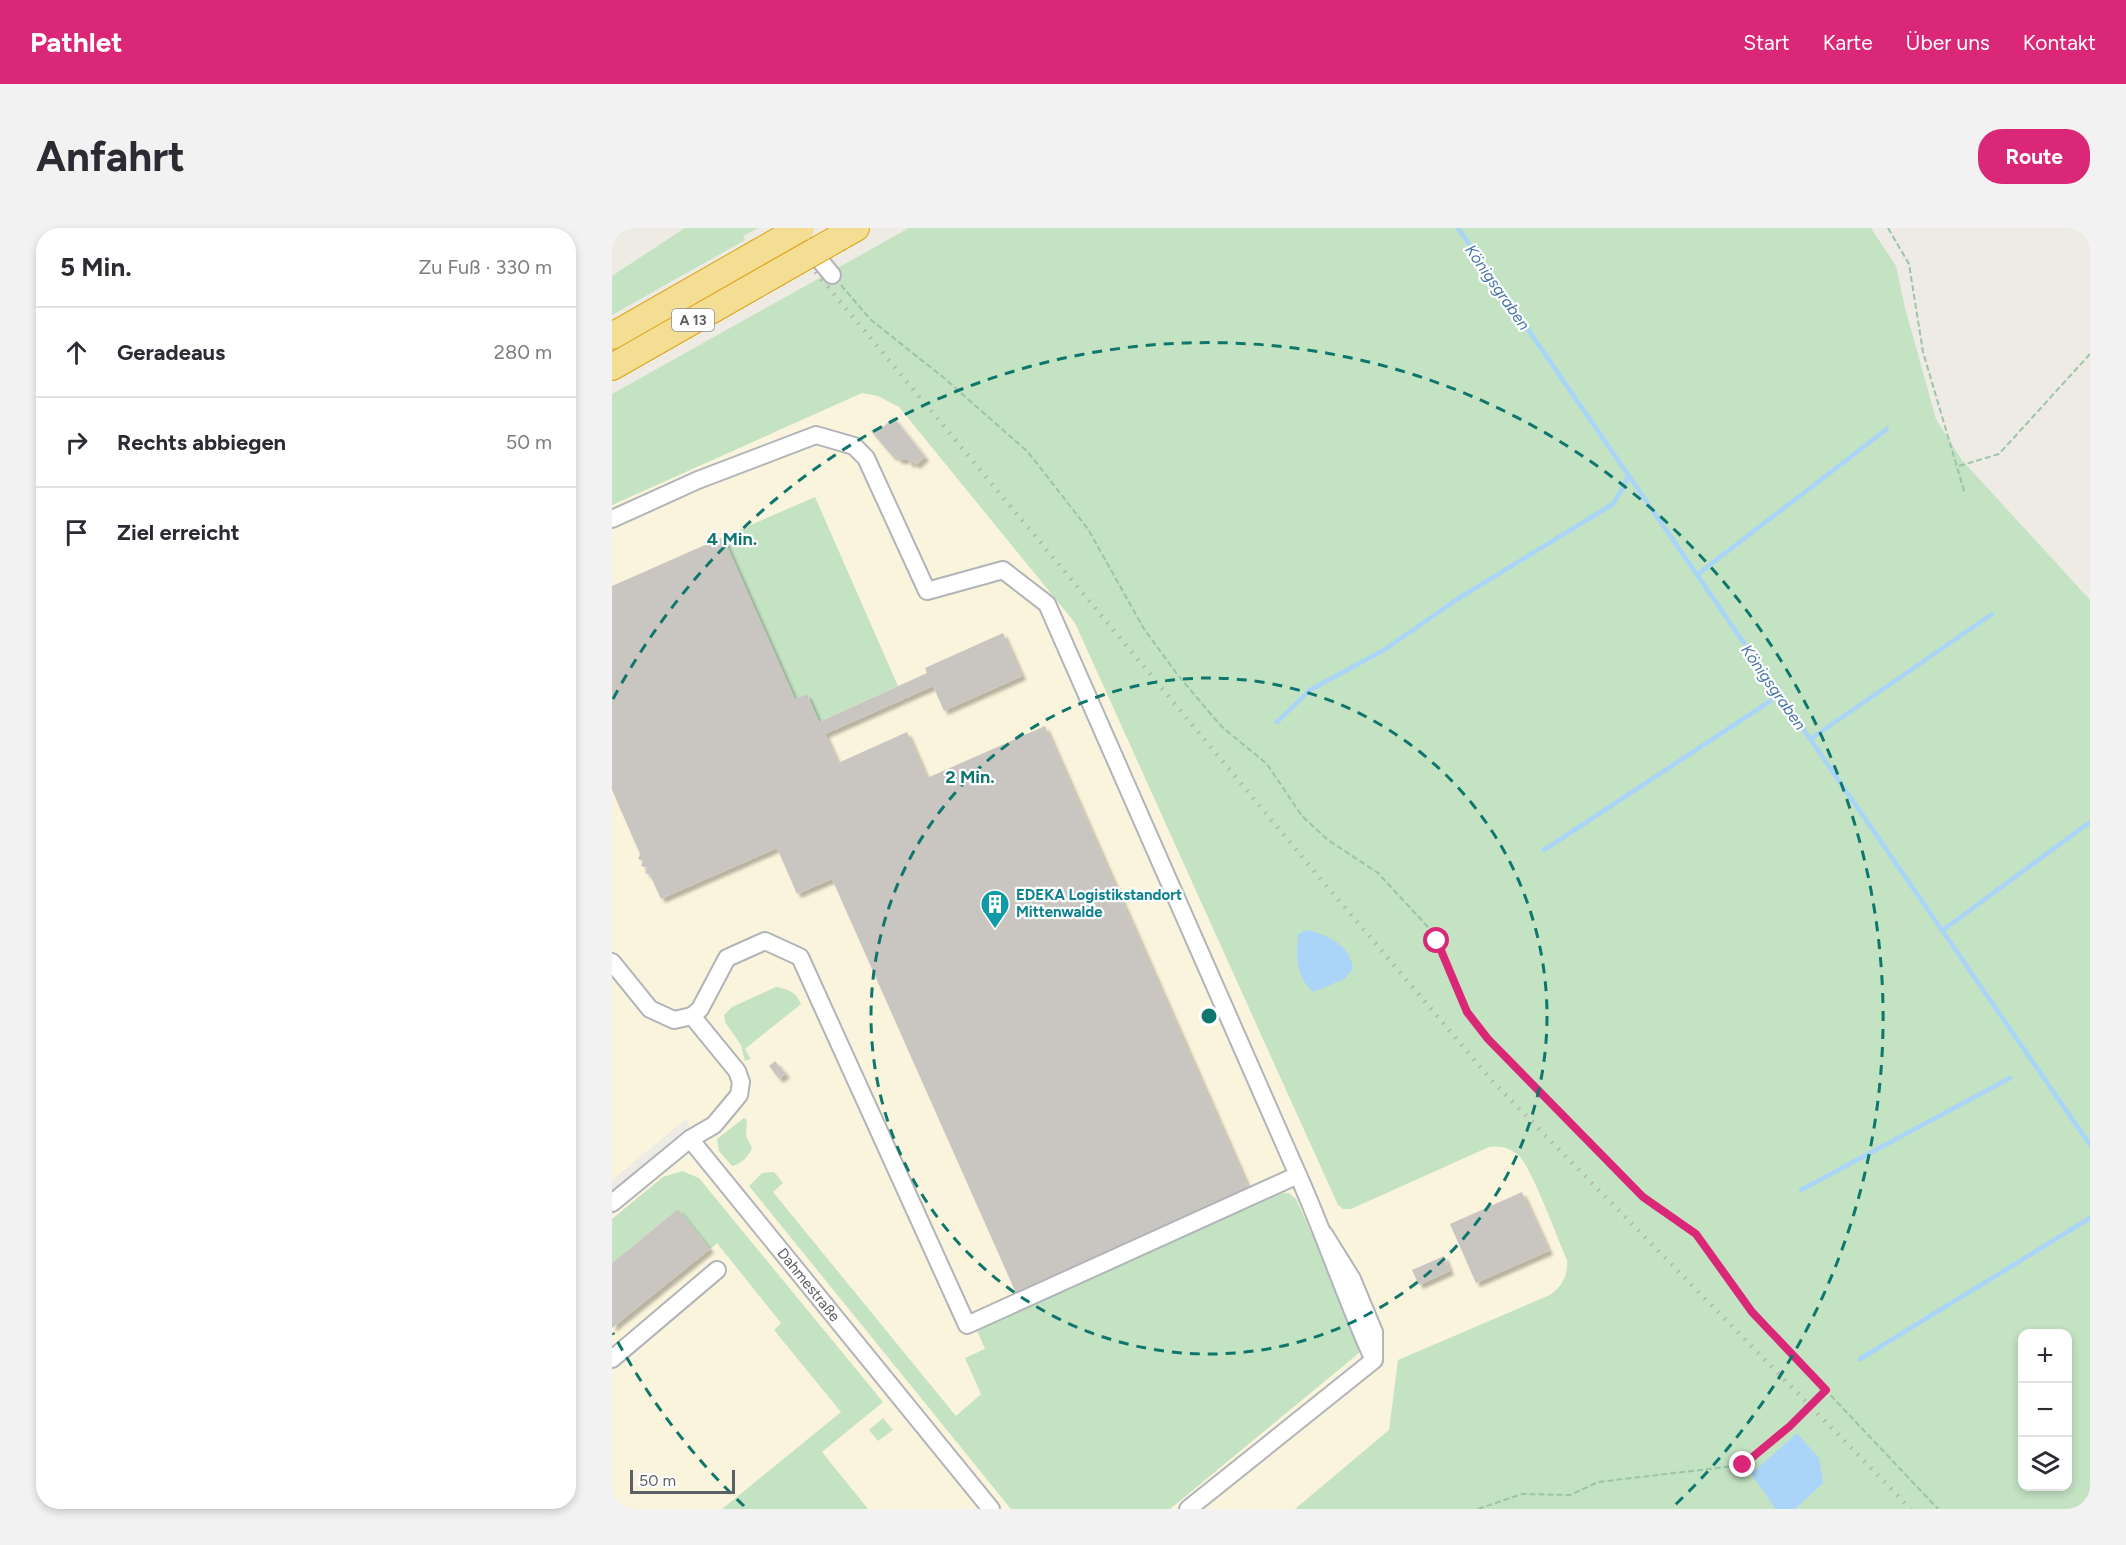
<!DOCTYPE html>
<html lang="de">
<meta charset="utf-8">
<style>
:root{--surface:#fff;--page:#f2f2f3;--text:#2b2b33;--muted:#7c7c81;--line:#e1e1e2;--accent:#db2777}
body{margin:0;font-family:Figtree,sans-serif;background:var(--page);color:var(--text)}
.controls{position:absolute;right:18px;bottom:18px;display:grid;overflow:hidden;border-radius:12px;box-shadow:0 3px 9px #0003}
.controls button{width:54px;height:54px;display:grid;place-items:center;padding:0;border:0;border-bottom:2px solid var(--line);background:var(--surface);color:var(--text);font:30px sans-serif}
.scale{position:absolute;left:18px;bottom:15px;width:105px;box-sizing:border-box;padding-left:6px;border:3px solid #5c5f63;border-top:0;font-size:16px;line-height:21px;white-space:nowrap;color:#5c5f63;-webkit-text-stroke:4px #fff;paint-order:stroke}
.stop{position:absolute;width:18px;height:18px;margin:-14px;border:4px solid #db2777;border-radius:50%;background:#fff}
.stop.end{background:#db2777;border-color:#fff;box-shadow:0 2px 6px #0008}
.list{margin:0;padding:0;list-style:none}
h2{display:flex;justify-content:space-between;align-items:center;height:78px;margin:0;padding:0 24px;font-size:26px}
h2 small{font-size:20px;font-weight:400;color:var(--muted)}
.list li{display:grid;grid-template-columns:39px 1fr auto;gap:18px;align-items:center;box-sizing:border-box;height:90px;padding:0 24px;border-top:2px solid var(--line)}
.list b{display:block;font-size:22px;white-space:nowrap}
.list em{font-size:20px;font-style:normal;color:var(--muted)}
.icon{flex:none;width:33px;height:33px;fill:none;stroke:currentColor;stroke-width:2;stroke-linecap:round;stroke-linejoin:round}
.map{position:relative;flex:none;width:1478px;height:1281px;overflow:hidden;border-radius:24px}
header{display:flex;align-items:center;gap:36px;box-sizing:border-box;height:84px;padding:0 30px;background:var(--accent);color:#fff}
header strong{font-size:28px}
nav{display:flex;gap:33px;margin-inline-start:auto;font-size:21px}
.intro{display:flex;align-items:center;justify-content:space-between;box-sizing:border-box;height:144px;padding:0 36px}
h1{margin:0;font-size:42px}
.button{padding:15px 27px;border-radius:24px;background:var(--accent);color:#fff;font-size:21px;font-weight:700}
main{display:flex;gap:36px;padding:0 36px}
aside{flex:1;background:var(--surface);border-radius:24px;box-shadow:0 3px 9px #0003}
.map>svg:first-child{display:block}
.commercial{fill:#fbf4dc}
.green{fill:#c3e3c3;fill-rule:evenodd}
.water{fill:#aad4f8}
.lines{fill:none;stroke-linecap:round;stroke-linejoin:round}
.stream{stroke:#aad4f8;stroke-width:4.5}
.building{fill:#c9c6c1;filter:url(#shadow)}
.minor-casing{stroke:#b1b4b8;stroke-width:20}
.highway-casing{stroke:#dea313;stroke-width:28}
.path{stroke:#9cc4a8;stroke-width:2;stroke-dasharray:6 3;stroke-linecap:butt}
.minor{stroke:#fff;stroke-width:16}
.highway{stroke:#f4de94;stroke-width:26}
.rail{stroke:#b2b3b3;stroke-width:4.5;stroke-dasharray:1.5 8;stroke-linecap:butt}
.highway-bridge-casing{stroke:#dea313;stroke-width:28;stroke-linecap:butt}
.highway-bridge{stroke:#f4de94;stroke-width:26}
.route{stroke:#db2777;stroke-width:8}
.ring{fill:none;stroke:#0f766e;stroke-width:3;stroke-dasharray:10 8}
.labels{text-anchor:middle;stroke-width:4.5;stroke-linejoin:round;paint-order:stroke}
.shield{fill:#fff;stroke:#8d8f92;stroke-width:1.5}
.shield-label{font-size:14px;font-weight:bold;fill:#5c5f63}
.culture-label{font-size:15px;font-weight:bold;fill:#0d838f;stroke:#fff;text-anchor:start}
.street-label{font-size:15px;fill:#5c5f63;stroke:#fff}
.water-label{font-size:16px;font-style:italic;fill:#4875a8;stroke:#fff}
.centre{fill:#0f766e;stroke:#fff;stroke-width:3}
.ring-label{font-size:18px;text-anchor:middle;font-weight:bold;fill:#0f766e;stroke:#fff;stroke-width:4.5;stroke-linejoin:round;paint-order:stroke}
</style>
<header>
<strong>Pathlet</strong>
<nav><a>Start</a><a>Karte</a><a>Über uns</a><a>Kontakt</a></nav>
</header>
<div class="intro"><h1>Anfahrt</h1><a class="button">Route</a></div>
<main>
<aside>
<h2>5 Min.<small>Zu Fuß · 330 m</small></h2>
<ul class="list">
<li><svg class="icon" aria-label="ahead" viewBox="0 0 24 24"><path d="M12 20V5M6 11l6-6 6 6"/></svg><div><b>Geradeaus</b></div><em>280 m</em></li>
<li><svg class="icon" aria-label="right" viewBox="0 0 24 24"><path d="M7 20v-9h11M14 6l5 5-5 5"/></svg><div><b>Rechts abbiegen</b></div><em>50 m</em></li>
<li><svg class="icon" aria-label="arrive" viewBox="0 0 24 24"><path d="M6 21V4h12l-3 4 3 4H6"/></svg><div><b>Ziel erreicht</b></div></li>
</ul>
</aside>
<div class="map">
<svg width="1478" height="1281" viewBox="0 0 1478 1281">
<defs>
<filter id="shadow"><feDropShadow dx="4" dy="4" stdDeviation="1.5" flood-color="#0004"/></filter>
</defs>
<rect width="100%" height="100%" fill="#edebe4"/>
<path class="commercial" d="M241,107L1032,1034L760,1281H0V987L83,920L75,890L0,952V244Z"/>
<g class="green">
<path d="M73,0H146L131,8L133,12L0,87V48Z"/>
<path d="M297,0H1259L1284,38L1293,80L1324,191L1349,231L1478,372V1281H683L777,1202L786,1132L938,1067C951,1057 956,1048 955,1032C946,1012 920,940 907,928C899,920 888,917 877,919L739,981H731L726,977L463,395L287,179L266,168L250,165L0,277V166ZM1410,1106H1456V1258H1410Z"/>
<path d="M203,269L286,458L207,494L195,466L183,471L111,309Z"/>
<path d="M164,759C176,761 184,764 189,776L133,821L139,831L133,833L129,817L113,794L112,787L120,779Z"/>
<path d="M132,890L135,892L134,908L140,920C137,928 128,937 120,938L107,923L105,911Z"/>
<path d="M70,943L87,950L271,1174L210,1224L256,1281H110L229,1184L162,1102L169,1095L105,1015L98,1021L66,981L0,1035V991L51,949Z"/>
<path d="M162,944L171,955L161,964L344,1188L369,1166L353,1130L373,1121L364,1100L671,965H677L684,971L745,1106L747,1125L558,1281H399L137,958L150,945Z"/>
<path d="M271,1190L281,1202L266,1213L257,1202Z"/>
</g>
<g class="water">
<path d="M695,702C717,708 737,716 741,741L732,751L701,764C683,747 684,729 686,706Z"/>
<path d="M1185,1205L1207,1230L1211,1255L1183,1281H1164L1139,1246Z"/>
</g>
<g class="lines">
<g class="stream">
<path d="M846,0L1478,917"/>
<path d="M1086,346L1275,201"/>
<path d="M665,494L698,462L772,422L847,370L1001,276L1012,258L1016,246"/>
<path d="M1200,510L1380,386"/>
<path d="M932,622L1169,466"/>
<path d="M1331,702L1478,594"/>
<path d="M1189,962L1398,850"/>
<path d="M1248,1131L1478,990"/>
</g>
</g>
<g class="building">
<path d="M282,190L313,229L304,237L301,234L297,236L296,232H286L284,228L281,229L259,203L272,198Z"/>
<path d="M111,309L183,471L195,466L207,494L315,445L313,440L391,405L410,448L332,483L321,458L213,506L226,535L295,504L315,550L433,498L637,961L404,1065L220,651L185,666L165,620L49,671L38,647L33,645L35,640L29,638L31,633L26,631L28,626L0,562V358Z"/>
<path d="M163,833L174,846L167,851L157,838Z"/>
<path d="M910,964L937,1023L864,1055L838,996Z"/>
<path d="M66,981L98,1021L0,1100V1035Z"/>
<path d="M832,1028L838,1043L807,1057L800,1042Z"/>
</g>
<g class="lines">
<g class="minor-casing">
<g id="minor">
<path d="M196,18L220,47"/>
<path d="M0,291L86,252L204,207L242,218L254,230L315,363L391,342L435,376L686,947L355,1097L188,729L153,713L115,730L88,781L80,788L125,843L129,854L127,867L102,897L78,911L0,975"/>
<path d="M0,734L38,781L62,792L80,788"/>
<path id="s1" d="M78,911L379,1281"/>
<path d="M686,947C713,1007 733,1069 760,1128"/>
<path d="M0,1131L105,1042"/>
<path d="M576,1281L762,1132V1104L740,1051L712,1006"/>
</g>
</g>
<g class="highway-casing">
<g id="highway">
<path d="M228,9L244,0"/>
<path d="M0,108L145,25"/>
<path d="M0,139L163,46"/>
</g>
</g>
<g class="path">
<path d="M1276,0L1297,36L1311,124L1353,266"/>
<path d="M229,57L258,91L332,150L416,224L476,301L532,401L565,446L609,498L655,536L690,588L716,612L766,645L815,698L825,713L855,784L877,811L1031,969L1084,1006L1140,1084L1326,1281"/>
<path d="M1347,238L1387,226L1478,126"/>
<path d="M866,1281L910,1266L958,1267L986,1254L1131,1237L1178,1198L1214,1163"/>
</g>
<use href="#minor" class="minor"/>
<use href="#highway" class="highway"/>
<path class="rail" d="M167,0L691,630L881,854L1299,1281"/>
<g class="highway-bridge-casing">
<g id="highway-bridge">
<path d="M145,25L189,0"/>
<path d="M163,46L228,9"/>
</g>
</g>
<use href="#highway-bridge" class="highway-bridge"/>
</g>
<g class="lines">
<path class="route" d="M825,713L855,784L876,811L1031,969L1084,1006L1140,1084L1214,1162L1178,1198L1131,1237"/>
</g>
<g class="ring">
<circle cx="597" cy="788" r="338"/>
<path d="M132 1278A675 675 0 0 1 1 1105M1 471A675 675 0 1 1 1062 1278"/>
</g>
<defs>
<g id="building-pin" transform="scale(1.5)"><path d="M0 17L-7.5 6A9.5 9.5 0 1 1 7.5 6Z" fill="#0f9aa8" stroke="#fff"/><path d="M-4-6H4V6H1V3H-1V6H-4ZM-2.5-4.3h1.7v1.8h-1.7ZM.8-4.3h1.7v1.8H.8ZM-2.5-1h1.7V.8h-1.7ZM.8-1h1.7V.8H.8Z" fill="#fff"/></g>
</defs>
<g fill-rule="evenodd">
<use href="#building-pin" x="383" y="676"/>
</g>
<g class="labels">
<rect class="shield" x="60" y="81" width="42" height="22" rx="4.5"/>
<g class="shield-label">
<text x="81" y="97">A 13</text>
</g>
<g class="culture-label">
<text x="404" y="672">EDEKA Logistikstandort<tspan x="404" dy="17">Mittenwalde</tspan></text>
</g>
<g class="street-label">
<text dy="5" stroke="none"><textPath href="#s1" startOffset="188">Dahmestraße</textPath></text>
</g>
<g class="water-label">
<text transform="translate(886 59) rotate(55)" y="6">Königsgraben</text>
<text transform="translate(1162 459) rotate(55)" y="6">Königsgraben</text>
</g>
</g>
<circle cx="597" cy="788" r="9" class="centre"/>
<g class="ring-label">
<text x="120" y="317">4 Min.</text>
<text x="358" y="555">2 Min.</text>
</g>
</svg>
<div class="controls">
<button>+</button>
<button>−</button>
<button><svg class="icon" aria-label="layers" viewBox="0 0 24 24"><path d="M12 4l9 5-9 5-9-5zM3 14l9 5 9-5"/></svg></button>
</div>
<div class="scale">50 m</div>
<div class="stop" style="left:825px;top:713px"></div>
<div class="stop end" style="left:1131px;top:1237px"></div>
</div>
</main>
